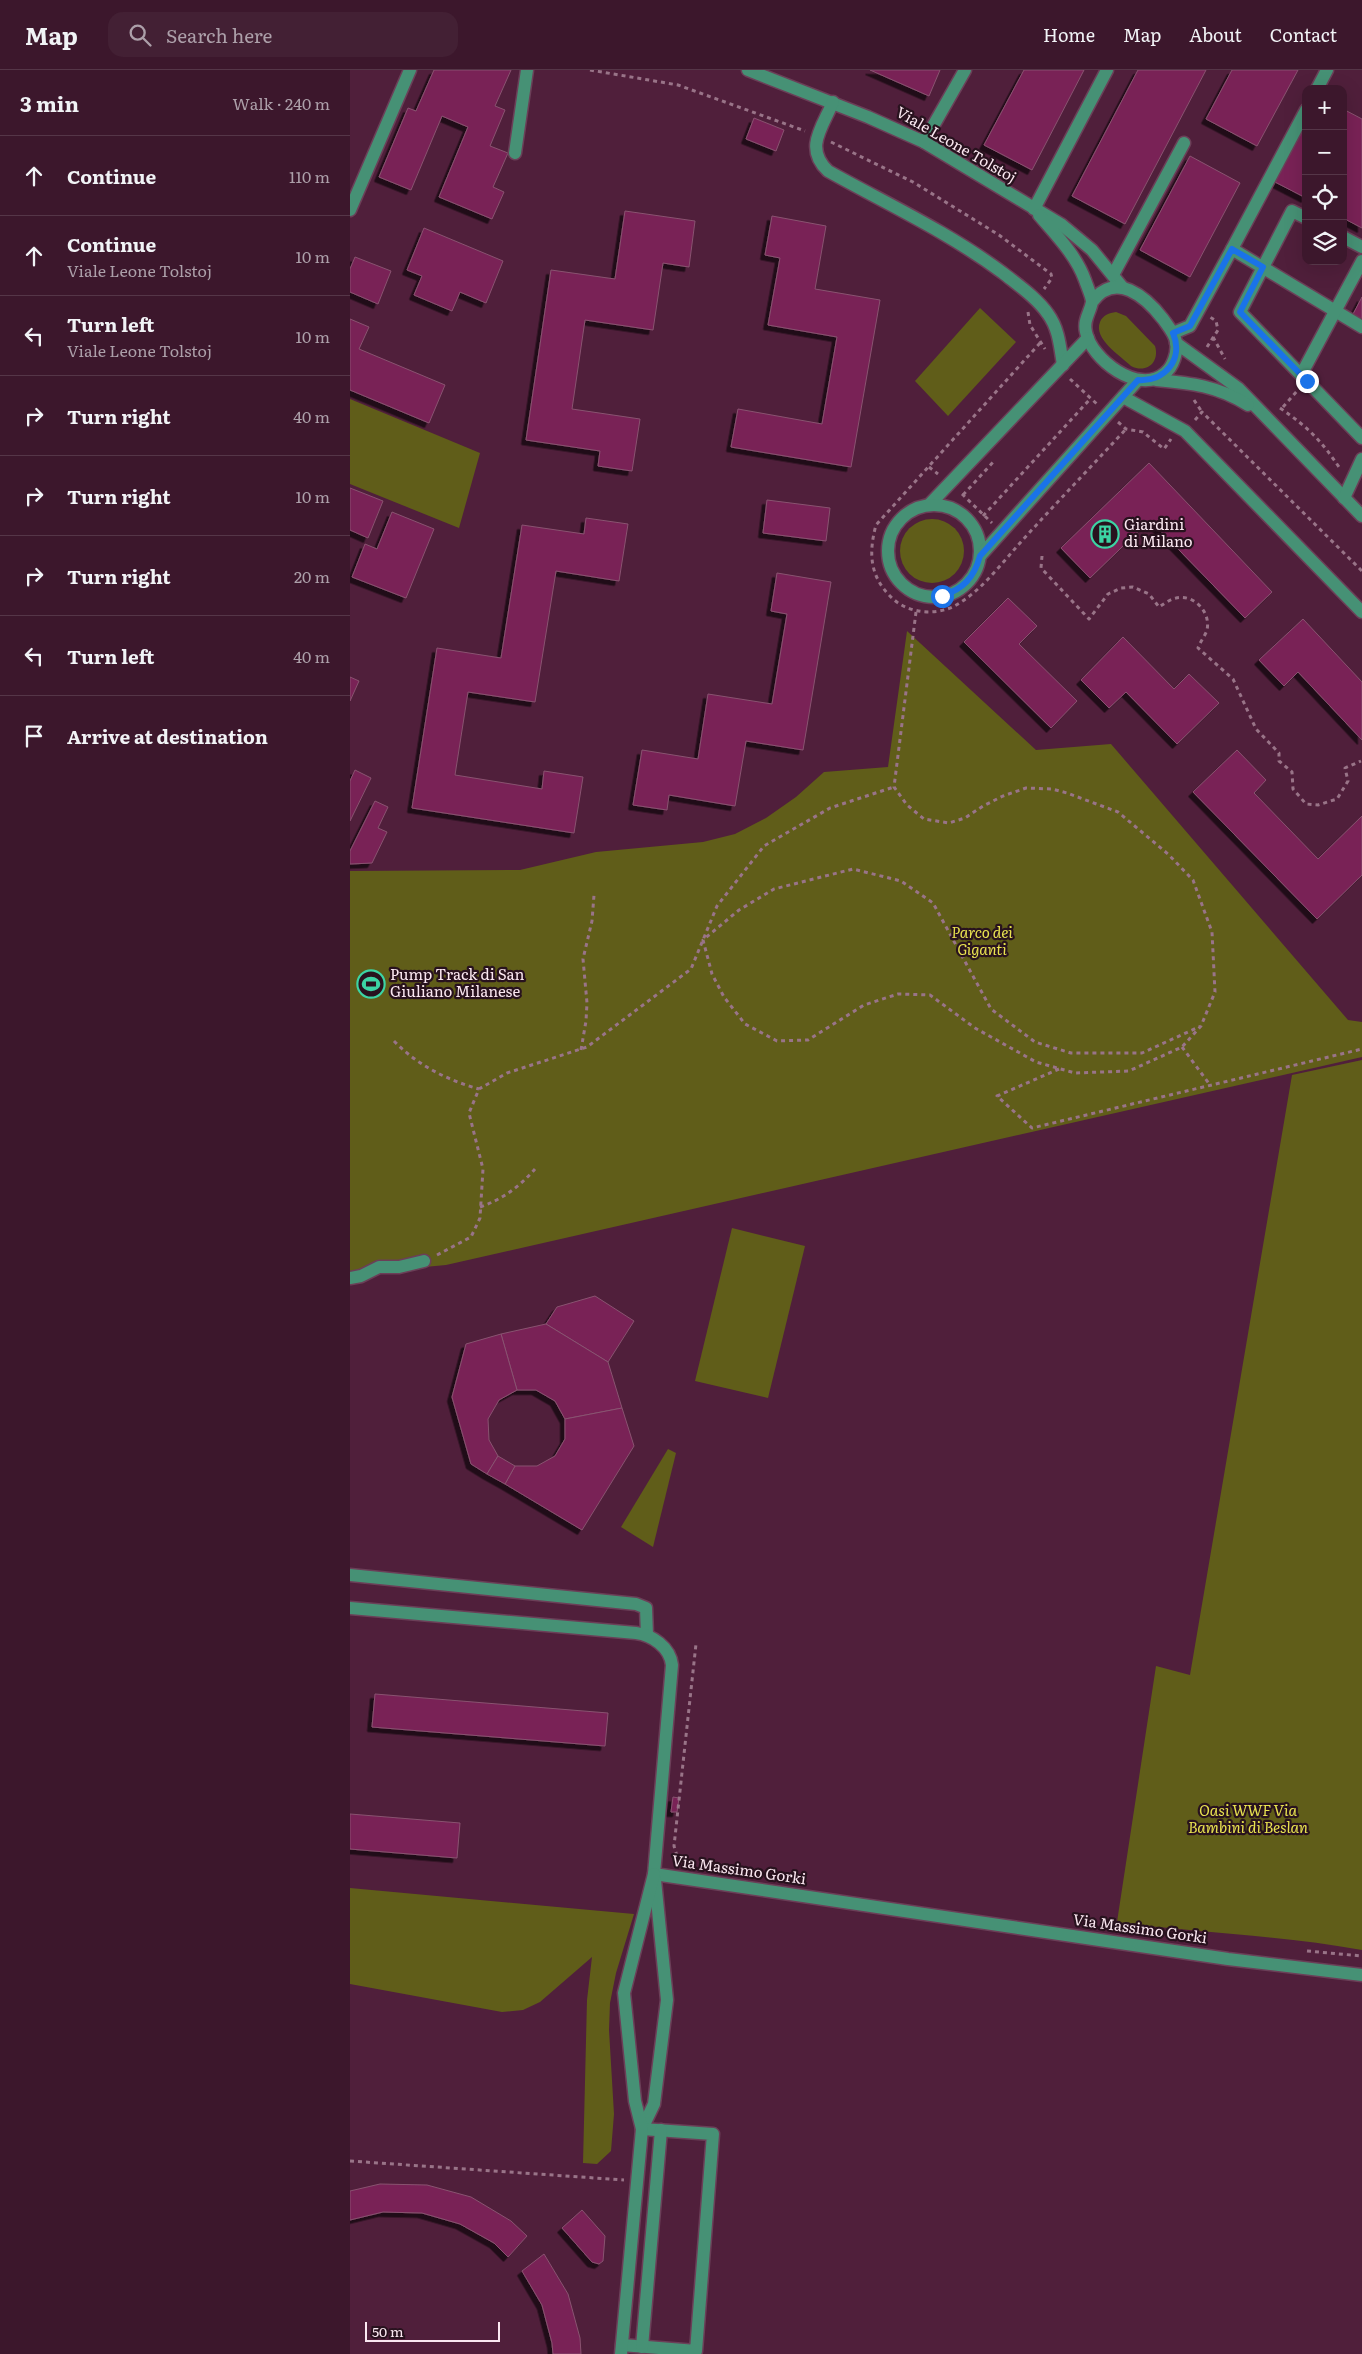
<!DOCTYPE html>
<meta charset="utf-8">
<style>
:root{--surface:#3c172c;--page:#432034;--text:#f1f3f6;--muted:#ac9fa9;--line:#553648}
body{margin:0;font-family:Literata,serif;background:var(--page);color:var(--text)}
.controls{position:absolute;right:15px;top:15px;display:grid;overflow:hidden;border-radius:10px;box-shadow:0 5px 20px #0002}
.controls button{width:45px;height:45px;display:grid;place-items:center;padding:0;border:0;border-bottom:1px solid var(--line);background:var(--surface);color:var(--text);font:25px sans-serif}
.scale{position:absolute;left:15px;bottom:12px;width:135px;box-sizing:border-box;padding-left:5px;border:2px solid #fbe8f1;border-top:0;font-size:14px;line-height:18px;white-space:nowrap;color:#fbe8f1;-webkit-text-stroke:4px #28121e;paint-order:stroke}
.stop{position:absolute;width:15px;height:15px;margin:-11px;border:4px solid #1a73e8;border-radius:50%;background:#fff}
.stop.end{background:#1a73e8;border-color:#fff;box-shadow:0 1px 5px #0008}
.list{margin:0;padding:0;list-style:none}
h2{display:flex;justify-content:space-between;align-items:center;height:65px;margin:0;padding:0 20px;font-size:21px}
h2 small{font-size:16px;font-weight:400;color:var(--muted)}
.list li{display:grid;grid-template-columns:32px 1fr auto;gap:15px;align-items:center;box-sizing:border-box;height:80px;padding:0 20px;border-top:1px solid var(--line)}
.list b{display:block;font-size:19px;white-space:nowrap}
.list p{margin:0;font-size:16px;white-space:nowrap;color:var(--muted)}
.list em{font-size:16px;font-style:normal;color:var(--muted)}
.icon{flex:none;width:28px;height:28px;fill:none;stroke:currentColor;stroke-width:2;stroke-linecap:round;stroke-linejoin:round}
.map{position:relative;flex:none;width:1012px;height:2284px;overflow:hidden}
header{display:flex;align-items:center;gap:30px;box-sizing:border-box;height:70px;padding:0 25px;background:var(--surface);border-bottom:1px solid var(--line)}
header strong{font-size:24px}
nav{display:flex;gap:28px;margin-inline-start:auto;font-size:18px}
.search{width:350px;height:45px;background:var(--page);display:flex;align-items:center;gap:12px;box-sizing:border-box;padding:0 18px;border-radius:15px;color:var(--muted);font-size:19px}
main{display:flex}
aside{flex:1;background:var(--surface)}
.map>svg:first-child{display:block}
.green{fill:#605d19}
.building{fill:#792157;stroke:#895370;filter:url(#shadow)}
.lines{fill:none;stroke-linecap:round;stroke-linejoin:round}
.minor-casing{stroke:#6b3f58;stroke-width:15}
.path{stroke:#997488;stroke-width:3;stroke-dasharray:4 4;stroke-linecap:butt}
.minor{stroke:#469175;stroke-width:12}
.route{stroke:#1a73e8;stroke-width:6}
.labels{text-anchor:middle;stroke-width:4.5;stroke-linejoin:round;paint-order:stroke}
.street-label{font-size:15px;fill:#fbe8f1;stroke:#28121e}
.poi-label{font-size:15px;fill:#fbe8f1;stroke:#28121e;text-anchor:start}
.park-label{font-size:15px;font-style:italic;fill:#e9e350;stroke:#28121e}
</style>
<header>
<strong>Map</strong>
<div class="search"><svg class="icon" aria-label="search" viewBox="0 0 24 24"><circle cx="10" cy="10" r="6"/><path d="M15 15l6 6"/></svg>Search here</div>
<nav><a>Home</a><a>Map</a><a>About</a><a>Contact</a></nav>
</header>
<main>
<aside>
<h2>3 min<small>Walk · 240 m</small></h2>
<ul class="list">
<li><svg class="icon" aria-label="ahead" viewBox="0 0 24 24"><path d="M12 20V5M6 11l6-6 6 6"/></svg><div><b>Continue</b></div><em>110 m</em></li>
<li><svg class="icon" aria-label="ahead" viewBox="0 0 24 24"><path d="M12 20V5M6 11l6-6 6 6"/></svg><div><b>Continue</b><p>Viale Leone Tolstoj</p></div><em>10 m</em></li>
<li><svg class="icon" aria-label="left" viewBox="0 0 24 24"><path d="M17 20v-9H6M10 6l-5 5 5 5"/></svg><div><b>Turn left</b><p>Viale Leone Tolstoj</p></div><em>10 m</em></li>
<li><svg class="icon" aria-label="right" viewBox="0 0 24 24"><path d="M7 20v-9h11M14 6l5 5-5 5"/></svg><div><b>Turn right</b></div><em>40 m</em></li>
<li><svg class="icon" aria-label="right" viewBox="0 0 24 24"><path d="M7 20v-9h11M14 6l5 5-5 5"/></svg><div><b>Turn right</b></div><em>10 m</em></li>
<li><svg class="icon" aria-label="right" viewBox="0 0 24 24"><path d="M7 20v-9h11M14 6l5 5-5 5"/></svg><div><b>Turn right</b></div><em>20 m</em></li>
<li><svg class="icon" aria-label="left" viewBox="0 0 24 24"><path d="M17 20v-9H6M10 6l-5 5 5 5"/></svg><div><b>Turn left</b></div><em>40 m</em></li>
<li><svg class="icon" aria-label="arrive" viewBox="0 0 24 24"><path d="M6 21V4h12l-3 4 3 4H6"/></svg><div><b>Arrive at destination</b></div></li>
</ul>
</aside>
<div class="map">
<svg width="1012" height="2284" viewBox="0 0 1012 2284">
<defs>
<filter id="shadow"><feDropShadow dx="-4.5" dy="4.5" stdDeviation="0" flood-color="#0009"/></filter>
</defs>
<rect width="100%" height="100%" fill="#501f3b"/>
<g class="green">
<path d="M630,238L666,272L598,346L565,311Z"/>
<path d="M766,242L776,246L805,276C810,292 797,304 781,296C771,286 743,269 750,252C753,245 759,243 766,242Z"/>
<path d="M0,329L130,383L109,458L0,414Z"/>
<circle cx="582" cy="481" r="32"/>
<path d="M557,561L686,680L761,674L998,950L1012,952V987L96,1195L0,1204V801L170,800L246,782L353,772L385,764L416,748L446,727L474,702L538,697Z"/>
<path d="M1012,990V1880C931,1865 848,1863 767,1852L806,1596L840,1605L942,1005Z"/>
<path d="M382,1158L455,1176L418,1328L345,1311Z"/>
<path d="M318,1379L326,1383L303,1477L271,1457Z"/>
<path d="M0,1818L284,1844L266,1903L260,1933L259,1960L264,2044L261,2081L247,2094L233,2093L237,1930L242,1887L190,1932L173,1940L152,1942L0,1914Z"/>
</g>
<g class="building">
<path d="M84,0H161L145,36L155,40L140,76L158,83L143,117L154,122L142,149L89,127L118,57L92,46L61,120L29,107L58,38L66,41Z"/>
<path d="M520,0H590L579,26Z"/>
<path d="M674,0H734L682,100L634,75Z"/>
<path d="M788,0H856L775,154L722,126Z"/>
<path d="M882,0H948L907,76L856,49Z"/>
<path d="M993,39L1012,49V158L993,148Z"/>
<path d="M404,48L434,60L426,81L396,69Z"/>
<path d="M956,54V128L925,112Z"/>
<path d="M840,86L890,113L840,207L790,180Z"/>
<path d="M275,141L345,151L339,197L313,193L303,260L235,250L222,339L290,349L282,401L248,396L250,381L176,370L201,200L265,209Z"/>
<path d="M422,146L476,156L465,219L530,230L501,397L381,377L388,339L472,354L487,267L418,255L430,188L415,185Z"/>
<path d="M74,158L153,191L136,233L110,222L102,241L64,225L72,206L57,200Z"/>
<path d="M5,187L41,201L28,234L0,222V199Z"/>
<path d="M1012,227V253L1001,248Z"/>
<path d="M0,249L19,257L9,279L95,315L79,353L0,320Z"/>
<path d="M799,393L922,522L895,548L800,450L740,508L711,478Z"/>
<path d="M0,418L33,431L18,468L0,460Z"/>
<path d="M417,430L480,438L476,471L413,463Z"/>
<path d="M42,442L84,459L56,528L2,507L15,474L27,479Z"/>
<path d="M236,448L278,454L269,511L206,501L185,632L118,622L105,705L192,719L194,701L233,707L224,763L62,738L87,578L151,588L172,455L234,464Z"/>
<path d="M427,503L481,512L453,680L396,671L385,736L319,725L317,740L283,735L292,680L348,689L358,624L422,634L437,544L421,541Z"/>
<path d="M658,528L687,556L669,574L727,631L701,658L614,572Z"/>
<path d="M953,549L1012,612V670L948,602L934,616L909,590Z"/>
<path d="M773,567L824,619L839,604L869,633L827,674L776,622L759,638L731,610Z"/>
<path d="M0,607L9,611L0,631Z"/>
<path d="M887,680L916,710L904,723L968,789L1012,746V805L967,849L843,722Z"/>
<path d="M5,700L21,708L0,751V711Z"/>
<path d="M25,731L38,737L28,758L37,762L22,793L0,794V781Z"/>
<path d="M245,1226L284,1251L258,1292L196,1254L207,1237Z"/>
<path d="M196,1254L258,1292L272,1338L215,1349L205,1331L186,1320H167L151,1264Z"/>
<path d="M151,1264L167,1320L149,1330L138,1349L139,1370L148,1386L137,1404L121,1394L102,1327L116,1274Z"/>
<path d="M272,1338L284,1376L232,1460L155,1414L165,1396H187L205,1386L215,1369V1349Z"/>
<path d="M148,1386L165,1396L155,1414L137,1404Z"/>
<path d="M25,1624L258,1643L255,1676L22,1657Z"/>
<path d="M323,1727L329,1728L327,1742H321Z"/>
<path d="M0,1744L110,1753L107,1788L0,1779Z"/>
<path d="M30,2114L77,2115L121,2127L161,2151L177,2166L158,2187L144,2173L110,2154L72,2143L33,2142L0,2150V2121Z"/>
<path d="M232,2140L255,2166L253,2191L249,2194L242,2192L212,2158Z"/>
<path d="M194,2184L218,2224L230,2268L231,2284H203L202,2273L192,2235L172,2201Z"/>
</g>
<g class="lines">
<g class="minor-casing">
<g id="minor">
<path d="M398,0L518,47L574,72L712,155L742,180L773,218"/>
<path d="M967,19L977,0"/>
<path d="M483,32C472,58 454,78 478,101C537,134 598,162 653,203C668,215 687,228 698,244C709,259 710,277 713,295"/>
<path d="M574,72L615,0"/>
<path d="M165,83L177,0"/>
<path d="M684,139L757,0"/>
<path d="M0,140L60,0"/>
<path d="M689,145C706,165 726,185 735,210C737,216 742,227 742,232C740,243 733,250 736,262C741,289 789,326 815,303C823,297 828,282 826,272C825,264 818,256 813,249C796,227 765,200 742,232"/>
<path d="M956,148L942,141L890,242L1012,368"/>
<path d="M993,167L1012,177"/>
<path d="M882,179L956,40"/>
<path d="M763,205L834,73"/>
<path d="M823,263L840,256L882,179L1012,257"/>
<path d="M826,273L888,318L1012,446"/>
<path d="M951,305L1012,191"/>
<path d="M806,310C841,313 868,316 898,335"/>
<path d="M773,327L835,361L1012,542"/>
<path d="M994,428L1012,389"/>
<path d="M579,435L738,268"/>
<circle cx="584" cy="481" r="46"/>
<path d="M630,486L788,310"/>
<path d="M0,1208L11,1206L29,1197H49L74,1191"/>
<path d="M0,1505L286,1534L296,1538L297,1565"/>
<path d="M0,1538L286,1563C302,1565 320,1577 322,1595L304,1804L878,1889L1012,1905"/>
<path d="M292,2059L304,2034L317,1930L305,1810"/>
<path d="M272,2275L346,2281L363,2064L292,2059"/>
<path d="M292,2277L311,2060"/>
<path d="M271,2284L292,2059L285,2031L274,1923L304,1804"/>
</g>
</g>
<g class="path">
<path d="M240,0L328,15L455,61"/>
<path d="M481,72L563,112L649,165L701,204L702,208L694,219"/>
<path d="M678,242L680,255L695,279"/>
<path d="M863,267L875,289"/>
<path d="M690,273L526,455C519,481 519,504 539,525C556,544 587,547 608,534C633,519 651,494 670,473C705,434 741,397 776,359"/>
<path d="M857,277L868,260L866,251L860,247"/>
<path d="M720,309L748,335"/>
<path d="M844,330L852,342"/>
<path d="M933,337L947,321"/>
<path d="M930,338C959,358 971,370 991,400"/>
<path d="M845,350L852,342L1012,501"/>
<path d="M768,352L776,359L793,362L814,379L821,369"/>
<path d="M579,397L588,404"/>
<path d="M612,424L642,453"/>
<path d="M613,425L645,390"/>
<path d="M633,446L741,328"/>
<path d="M692,486L691,498L739,549L758,524L771,518L783,517L799,524L809,537C814,534 820,529 826,528C844,524 861,542 857,560C855,566 850,572 848,578L883,609L906,659L929,683V691L942,702L943,719L956,734L968,735L987,729L998,711L995,698L1011,691"/>
<path d="M566,542L544,717L557,735L574,749L599,753L615,748L633,736L653,726L676,718L702,719L717,723L768,742L818,784L843,810L862,862L865,922L851,956L832,977L779,1001L725,1003L686,992L625,958L580,925L548,924L514,935L458,970L427,971L395,954L374,927L362,904L353,870L389,840L424,819L503,799L551,811L583,833L641,939L685,972L721,983H792L851,956"/>
<path d="M44,971C67,995 97,1010 129,1019"/>
<path d="M832,977L860,1015"/>
<path d="M231,980L236,951L237,933L233,889L242,851L244,825"/>
<path d="M709,999L647,1026L682,1058L1012,979"/>
<path d="M130,1137C153,1129 169,1117 185,1099"/>
<path d="M87,1185L121,1167L130,1148L133,1099L119,1043L129,1019L157,1003L237,977L341,899L367,836L414,776L480,738L544,717"/>
<path d="M332,1792L327,1786L324,1776L346,1574"/>
<path d="M957,1881L1012,1886"/>
<path d="M0,2091L274,2110"/>
</g>
<use href="#minor" class="minor"/>
</g>
<g class="lines">
<path class="route" d="M592,526C613,519 624,508 630,486L788,310C815,312 834,289 823,263L840,256L882,179L913,197L890,242L957,311"/>
</g>
<defs>
<g id="building-ring" transform="scale(1.4375)"><circle r="9.5" fill="#28121e" stroke="#3cd4a4" stroke-width="1.5"/><path d="M-4-6H4V6H1V3H-1V6H-4ZM-2.5-4.3h1.7v1.8h-1.7ZM.8-4.3h1.7v1.8H.8ZM-2.5-1h1.7V.8h-1.7ZM.8-1h1.7V.8H.8Z" fill="#3cd4a4"/></g>
<g id="stadium-ring" transform="scale(1.4375)"><circle r="9.5" fill="#28121e" stroke="#3cd4a4" stroke-width="1.5"/><path d="M0-5a6.5 5 0 1 0 0 10a6.5 5 0 1 0 0-10ZM-3.5-1.8h7v3.6h-7Z" fill="#3cd4a4"/></g>
</defs>
<g fill-rule="evenodd">
<use href="#building-ring" x="755" y="464"/>
<use href="#stadium-ring" x="21" y="914"/>
</g>
<g class="labels">
<g class="street-label">
<text transform="translate(606 75) rotate(30)" y="5">Viale Leone Tolstoj</text>
<text transform="translate(389 1800) rotate(8)" y="5">Via Massimo Gorki</text>
<text transform="translate(790 1859) rotate(8)" y="5">Via Massimo Gorki</text>
</g>
<g class="poi-label">
<text x="774" y="460">Giardini<tspan x="774" dy="17">di Milano</tspan></text>
<text x="40" y="910">Pump Track di San<tspan x="40" dy="17">Giuliano Milanese</tspan></text>
</g>
<g class="park-label">
<text x="632" y="868">Parco dei<tspan x="632" dy="17">Giganti</tspan></text>
<text x="898" y="1746">Oasi WWF Via<tspan x="898" dy="17">Bambini di Beslan</tspan></text>
</g>
</g>
</svg>
<div class="controls">
<button>+</button>
<button>−</button>
<button><svg class="icon" aria-label="locate" viewBox="0 0 24 24"><circle cx="12" cy="12" r="6"/><path d="M12 2v4M12 18v4M2 12h4M18 12h4"/></svg></button>
<button><svg class="icon" aria-label="layers" viewBox="0 0 24 24"><path d="M12 4l9 5-9 5-9-5zM3 14l9 5 9-5"/></svg></button>
</div>
<div class="scale">50 m</div>
<div class="stop" style="left:592px;top:526px"></div>
<div class="stop end" style="left:957px;top:311px"></div>
</div>
</main>
